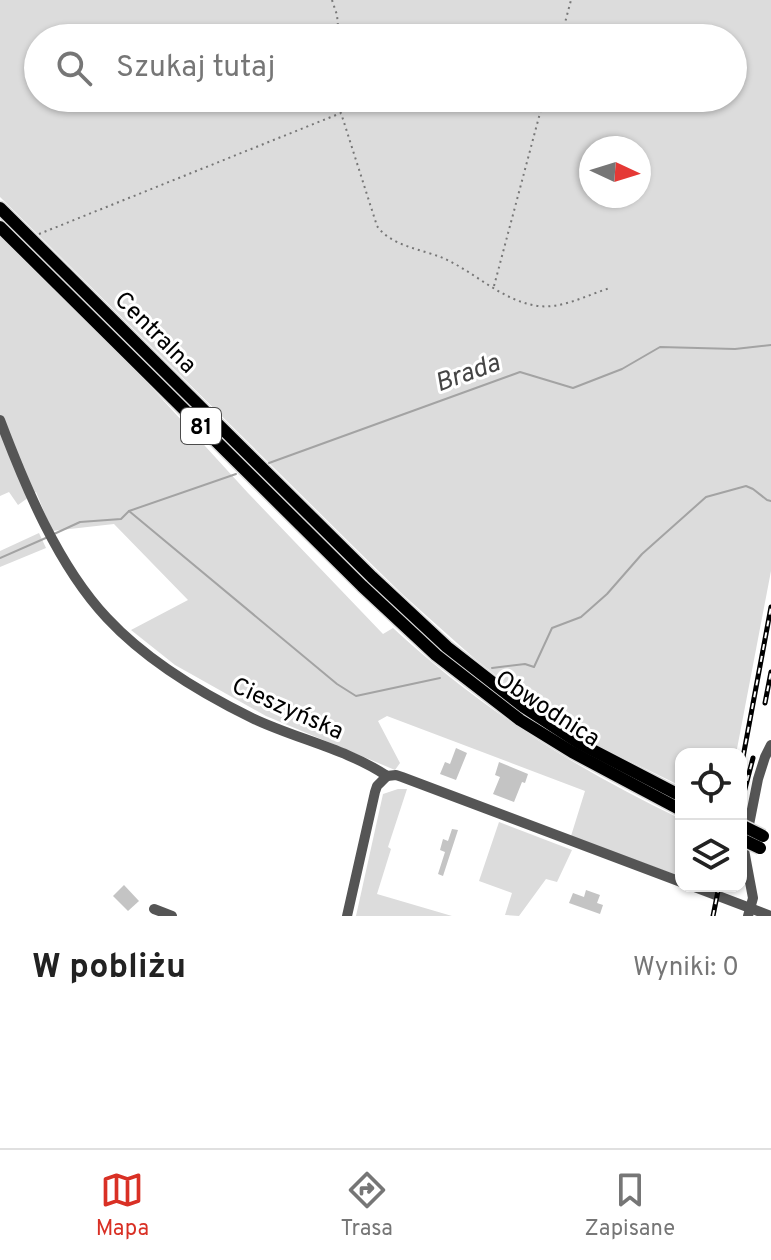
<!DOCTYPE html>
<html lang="pl">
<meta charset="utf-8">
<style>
:root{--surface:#fff;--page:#f2f2f2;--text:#222;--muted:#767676;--line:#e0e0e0;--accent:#d93025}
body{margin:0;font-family:Overpass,sans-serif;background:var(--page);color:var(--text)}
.controls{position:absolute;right:24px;bottom:24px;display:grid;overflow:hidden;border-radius:16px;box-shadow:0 2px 6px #0004}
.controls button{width:72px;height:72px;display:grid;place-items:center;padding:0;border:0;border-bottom:2px solid var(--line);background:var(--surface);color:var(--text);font:40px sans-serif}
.compass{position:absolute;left:579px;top:136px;width:72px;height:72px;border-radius:50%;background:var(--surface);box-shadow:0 2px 6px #0004;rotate:94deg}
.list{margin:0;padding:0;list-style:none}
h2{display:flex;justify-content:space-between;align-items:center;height:104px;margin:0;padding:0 32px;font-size:34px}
h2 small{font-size:26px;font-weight:400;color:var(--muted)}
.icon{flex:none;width:44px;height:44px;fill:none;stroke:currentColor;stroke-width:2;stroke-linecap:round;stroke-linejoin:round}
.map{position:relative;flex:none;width:771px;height:916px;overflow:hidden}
.search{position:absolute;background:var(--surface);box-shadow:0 2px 6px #0004;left:24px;right:24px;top:24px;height:88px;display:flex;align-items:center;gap:20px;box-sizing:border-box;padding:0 28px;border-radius:44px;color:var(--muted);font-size:30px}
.sheet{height:232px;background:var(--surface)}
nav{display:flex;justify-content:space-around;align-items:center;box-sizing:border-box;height:112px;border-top:2px solid var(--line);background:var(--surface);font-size:22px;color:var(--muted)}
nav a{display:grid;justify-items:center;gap:4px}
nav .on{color:var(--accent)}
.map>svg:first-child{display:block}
.green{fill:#dcdcdc;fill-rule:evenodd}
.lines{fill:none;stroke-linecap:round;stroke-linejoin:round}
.stream{stroke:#a3a3a3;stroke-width:2}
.building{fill:#c4c4c4}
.major-casing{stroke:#dbdbdb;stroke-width:15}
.path{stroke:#777;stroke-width:2;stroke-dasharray:2 4;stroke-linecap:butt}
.minor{stroke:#555;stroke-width:10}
.major{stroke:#000;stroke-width:12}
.rail-casing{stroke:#000;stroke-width:5}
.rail{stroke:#fff;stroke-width:2;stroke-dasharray:6;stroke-linecap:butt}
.major-bridge-casing{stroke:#dbdbdb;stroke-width:15;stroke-linecap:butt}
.major-bridge{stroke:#000;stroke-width:12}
.labels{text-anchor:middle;stroke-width:6;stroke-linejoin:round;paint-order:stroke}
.shield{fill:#fff;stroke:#4c4c4c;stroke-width:2}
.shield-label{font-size:22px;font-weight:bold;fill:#000}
.street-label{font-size:24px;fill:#000;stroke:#fff}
.water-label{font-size:26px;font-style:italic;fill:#444;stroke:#fff}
</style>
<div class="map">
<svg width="771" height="916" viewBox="0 0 771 916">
<rect width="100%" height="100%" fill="#fff"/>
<g class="green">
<path d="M0,0H771V571L736,754H681V786L588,741L533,704L475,659L402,594L354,547L0,197ZM733,38V98H38V38ZM591,148H639V196H591Z"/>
<path d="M0,236L141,376L248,493L383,634L393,628C477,706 577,770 681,819V877L571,836L585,791L387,716L378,721L400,763L395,770L266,716L175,665L131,630L188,600L114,524L52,531L36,492L18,505L9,492L0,496Z"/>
<path d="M39,533L46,548L0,567V551Z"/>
<path d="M398,789H407L388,847L391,849L377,894L452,916H356L383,794Z"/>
<path d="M499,822L572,850L557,882L546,879L519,916L505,915L512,893L479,881Z"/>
</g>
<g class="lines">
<g class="stream">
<path d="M269,463L520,372L573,388L622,369L660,347L735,349L771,345"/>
<path d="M129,511L337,684L356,696L440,678"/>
<path d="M54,534L80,522L121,519L129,511L236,474"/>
<path d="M0,558L48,537"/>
<path d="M492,668L525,664L534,667L552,628L581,617L607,594L642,554L706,497L746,486L753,489L767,500L771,501"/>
</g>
</g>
<g class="building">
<path d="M456,748L467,753L456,780L440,774L445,762L450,764Z"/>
<path d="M499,762L528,774L525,783L522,782L514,802L493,794L500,777L495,775Z"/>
<path d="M452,829L458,830L443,876L438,874L445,852L440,850L443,839L448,841Z"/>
<path d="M124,885L139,901L128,911L113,896Z"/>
<path d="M586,890L600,895L597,903L603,905L600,914L569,903L573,893L584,897Z"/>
</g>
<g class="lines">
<g class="major-casing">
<g id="major">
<path d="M0,208L372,577L447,647L524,707L579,743L681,796"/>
<path d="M0,227L362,586L436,655L520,720L572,752L681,810"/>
</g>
</g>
<g class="path">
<path d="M332,0L337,15L339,38"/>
<path d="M561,38L571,0"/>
<path d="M340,98L341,112"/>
<path d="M39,234L341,113L377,226C391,246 421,249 443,258C475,272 502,301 538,306C562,309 587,295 610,288"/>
<path d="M494,286L544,98"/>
</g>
<g class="minor">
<path d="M0,420C25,486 58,566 107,618C146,660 201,693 252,718C296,739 347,749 387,776L396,775L402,777L681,882"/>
<path d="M692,886L771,916"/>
<path d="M154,909L172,916"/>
<path d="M347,916L375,792L377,786L387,776"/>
<path d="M748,916L753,898L744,850L758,779L765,757L771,745"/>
</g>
<use href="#major" class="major"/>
<g class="rail-casing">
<g id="rail">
<path d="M765,703L771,672"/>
<path d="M741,768L771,607"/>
<path d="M741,804L753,758"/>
<path d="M713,916L719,886"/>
</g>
</g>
<use href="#rail" class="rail"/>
<g class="major-bridge-casing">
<g id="major-bridge">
<path d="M741,825L763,836"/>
<path d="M741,839L760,848"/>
</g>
</g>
<use href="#major-bridge" class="major-bridge"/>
</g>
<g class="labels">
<rect class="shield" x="181" y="408" width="40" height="36" rx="6"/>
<g class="shield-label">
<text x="201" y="434">81</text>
</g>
<g class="street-label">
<text transform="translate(156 332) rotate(45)" y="8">Centralna</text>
<text transform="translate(288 708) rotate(24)" y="8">Cieszyńska</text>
<text transform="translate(548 708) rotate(33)" y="8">Obwodnica</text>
</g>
<g class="water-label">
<text transform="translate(467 372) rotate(-20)" y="9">Brada</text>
</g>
</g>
</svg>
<div class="controls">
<button><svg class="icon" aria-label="locate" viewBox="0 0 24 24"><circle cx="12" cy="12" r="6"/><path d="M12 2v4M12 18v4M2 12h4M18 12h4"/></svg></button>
<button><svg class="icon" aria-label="layers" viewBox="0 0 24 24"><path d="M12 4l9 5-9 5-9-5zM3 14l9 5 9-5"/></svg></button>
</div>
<svg class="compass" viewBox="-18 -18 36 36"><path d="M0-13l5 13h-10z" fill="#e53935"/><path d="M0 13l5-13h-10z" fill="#767676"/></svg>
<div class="search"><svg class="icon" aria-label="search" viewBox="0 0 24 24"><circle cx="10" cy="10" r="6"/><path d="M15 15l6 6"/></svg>Szukaj tutaj</div>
</div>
<section class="sheet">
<h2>W pobliżu<small>Wyniki: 0</small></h2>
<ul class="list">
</ul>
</section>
<nav>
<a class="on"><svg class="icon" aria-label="map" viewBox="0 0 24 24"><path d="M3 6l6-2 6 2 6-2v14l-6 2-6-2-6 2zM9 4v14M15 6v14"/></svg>Mapa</a>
<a><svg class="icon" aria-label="directions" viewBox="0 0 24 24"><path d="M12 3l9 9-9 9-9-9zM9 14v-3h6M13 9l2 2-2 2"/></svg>Trasa</a>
<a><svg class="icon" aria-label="saved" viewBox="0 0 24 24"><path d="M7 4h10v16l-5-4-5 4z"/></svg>Zapisane</a>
</nav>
